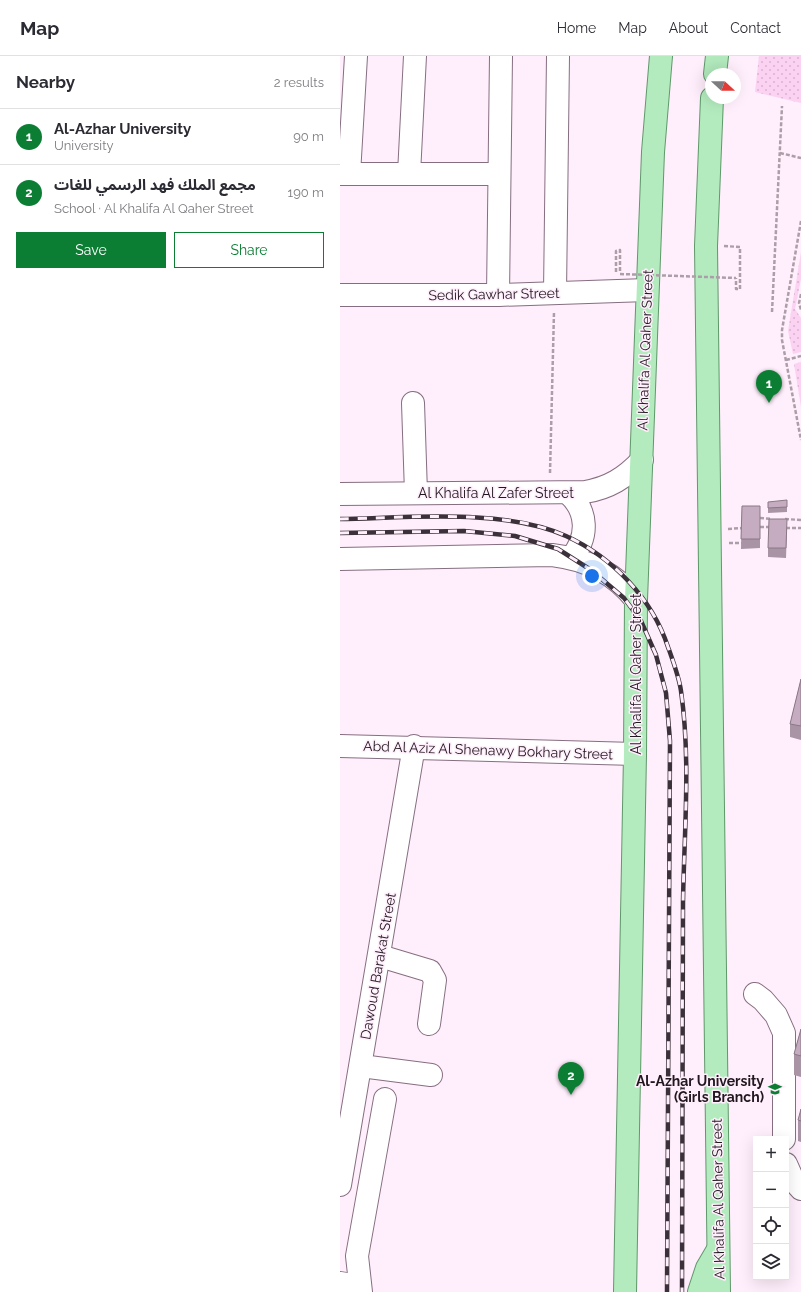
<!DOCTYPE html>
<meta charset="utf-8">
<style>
:root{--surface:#fff;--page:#f7f7f7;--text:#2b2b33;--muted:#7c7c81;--line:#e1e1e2;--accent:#0b7e34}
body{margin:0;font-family:Raleway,"Noto Sans Arabic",sans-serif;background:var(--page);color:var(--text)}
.controls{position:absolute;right:12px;bottom:12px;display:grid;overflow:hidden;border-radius:0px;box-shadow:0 4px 16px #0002}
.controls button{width:36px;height:36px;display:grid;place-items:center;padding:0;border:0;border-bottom:1px solid var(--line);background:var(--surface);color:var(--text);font:20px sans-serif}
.compass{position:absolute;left:365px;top:12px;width:36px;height:36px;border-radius:50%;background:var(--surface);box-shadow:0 4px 16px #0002;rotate:111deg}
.you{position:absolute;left:252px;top:520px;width:14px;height:14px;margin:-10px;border:3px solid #fff;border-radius:50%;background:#1a73e8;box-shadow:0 0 0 6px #1a73e833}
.badge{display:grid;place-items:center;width:26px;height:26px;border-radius:50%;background:var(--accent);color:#fff;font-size:13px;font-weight:700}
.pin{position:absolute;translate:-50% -33px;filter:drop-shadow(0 1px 2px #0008)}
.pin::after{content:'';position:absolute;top:21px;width:14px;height:12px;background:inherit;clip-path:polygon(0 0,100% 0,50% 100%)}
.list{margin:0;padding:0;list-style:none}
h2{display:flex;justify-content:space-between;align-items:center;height:52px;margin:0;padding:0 16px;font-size:17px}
h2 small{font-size:13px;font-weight:400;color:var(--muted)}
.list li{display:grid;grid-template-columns:26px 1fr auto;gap:12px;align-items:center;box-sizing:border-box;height:56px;padding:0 16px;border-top:1px solid var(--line)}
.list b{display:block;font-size:15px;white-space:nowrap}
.list p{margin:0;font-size:13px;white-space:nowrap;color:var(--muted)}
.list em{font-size:13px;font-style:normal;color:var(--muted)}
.actions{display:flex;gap:8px;padding:12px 16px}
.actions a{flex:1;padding:9px 0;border:1px solid var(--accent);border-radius:0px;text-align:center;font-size:14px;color:var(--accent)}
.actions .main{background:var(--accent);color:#fff}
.icon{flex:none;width:22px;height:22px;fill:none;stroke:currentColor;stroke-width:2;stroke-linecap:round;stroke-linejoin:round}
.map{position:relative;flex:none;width:461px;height:1236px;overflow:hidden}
header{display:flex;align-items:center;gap:24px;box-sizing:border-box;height:56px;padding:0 20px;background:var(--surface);border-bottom:1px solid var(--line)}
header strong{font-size:19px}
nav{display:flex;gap:22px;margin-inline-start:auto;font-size:14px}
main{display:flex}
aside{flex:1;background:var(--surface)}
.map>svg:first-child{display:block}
.grass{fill:url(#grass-dots)}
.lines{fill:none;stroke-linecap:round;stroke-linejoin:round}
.minor-casing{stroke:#866e81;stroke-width:24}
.major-casing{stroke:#5f986a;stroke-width:24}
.path{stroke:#ac9ea9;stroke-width:2.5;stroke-dasharray:4 2;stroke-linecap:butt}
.minor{stroke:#fff;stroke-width:22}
.major{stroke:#b3ebbe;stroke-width:22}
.rail-casing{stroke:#3b313a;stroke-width:4.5}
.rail{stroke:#ffeefb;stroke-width:3;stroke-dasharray:9;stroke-linecap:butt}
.path-bridge{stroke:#ac9ea9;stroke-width:2.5;stroke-dasharray:4 2;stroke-linecap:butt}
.wall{fill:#a994a5}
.building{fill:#c5acc0;stroke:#8a7886}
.labels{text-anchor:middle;stroke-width:3;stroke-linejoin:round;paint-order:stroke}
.street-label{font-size:14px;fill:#20171f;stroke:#ffeefb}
.poi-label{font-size:14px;font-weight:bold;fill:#20171f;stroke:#ffeefb;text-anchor:end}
</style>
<header>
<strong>Map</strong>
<nav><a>Home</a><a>Map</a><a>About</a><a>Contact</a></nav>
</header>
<main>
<aside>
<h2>Nearby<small>2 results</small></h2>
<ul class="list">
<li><span class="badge">1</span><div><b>Al-Azhar University</b><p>University</p></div><em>90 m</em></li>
<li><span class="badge">2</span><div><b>مجمع الملك فهد الرسمي للغات</b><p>School · Al Khalifa Al Qaher Street</p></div><em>190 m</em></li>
</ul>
<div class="actions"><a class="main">Save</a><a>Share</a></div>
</aside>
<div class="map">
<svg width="461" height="1236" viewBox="0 0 461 1236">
<defs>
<pattern id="grass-dots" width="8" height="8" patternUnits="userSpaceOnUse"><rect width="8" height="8" fill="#fbd2f2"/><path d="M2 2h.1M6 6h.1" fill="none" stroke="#d7b4cf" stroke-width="1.8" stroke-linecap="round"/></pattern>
</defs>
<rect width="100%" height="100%" fill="#ffeefb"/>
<g class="grass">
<path d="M419,0H461V47L415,36Z"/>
<path d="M461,196V223L455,253L461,262V296L453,298L448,275Z"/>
<path d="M461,306V351L454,308Z"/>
</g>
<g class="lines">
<g class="minor-casing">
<g id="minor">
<path d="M0,118H159"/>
<path d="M9,118L16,0"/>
<path d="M69,118L75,0"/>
<path d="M215,237L218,0"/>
<path d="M0,239H158L307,234"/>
<path d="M158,239L161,0"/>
<path d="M73,347L76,437"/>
<path d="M228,437C248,455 249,481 231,502"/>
<path d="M0,438L245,436C269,432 285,422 302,404"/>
<path d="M0,503L212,499C246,503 275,517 296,544"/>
<path d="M0,690L295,698"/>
<path d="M40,900L90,915L95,924L89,968"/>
<path d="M415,938L423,944L436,959L444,977V1083"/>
<path d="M21,1010L91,1019"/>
<path d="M446,1108L453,1124L461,1133"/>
<path d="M0,1129L74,690"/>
<path d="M0,1227L20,1230"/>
<path d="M21,1236L17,1200L45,1043"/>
</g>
</g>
<g class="major-casing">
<g id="major">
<path d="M375,18L377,0"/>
<path d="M372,42L366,190L379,1236"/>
<path d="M285,1236L295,698L296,544L313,96L321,0"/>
<path d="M359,1236L367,1212L377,1195"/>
</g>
</g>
<g class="path">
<path d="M440,97L461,102"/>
<path d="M461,165L442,274V284L461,384"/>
<path d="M384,190L400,191V233H396V222"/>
<path d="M276,216V195L280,194V215"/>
<path d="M461,238L459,247L461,254"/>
<path d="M432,256L442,50"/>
<path d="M446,304L461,300"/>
<path d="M210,417L214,256"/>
<path d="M420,462L432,463"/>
<path d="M445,463L461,464"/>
<path d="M420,471H431"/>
<path d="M446,472H461"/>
<path d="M388,473L402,472"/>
<path d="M389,487H402"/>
</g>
<use href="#minor" class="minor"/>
<use href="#major" class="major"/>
<g class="rail-casing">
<g id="rail">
<path d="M0,463C67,462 165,452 226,480C272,501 312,542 328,591C333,605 339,621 341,635C351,705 344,777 343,847C342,977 342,1107 342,1236"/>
<path d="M0,477L124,475L175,480L218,493L251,514L284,542L301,565L316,599L326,637L330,685L327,1236"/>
</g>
</g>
<use href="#rail" class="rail"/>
<path class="path-bridge" d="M280,218L396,222"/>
</g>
<g class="wall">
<path d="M428,446L447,451V456L428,457Z"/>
<path d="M402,450H420V492L401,493Z"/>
<path d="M447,472L446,502L428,501V492Z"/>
<path d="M461,623V684L450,681V668Z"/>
<path d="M461,973V1021L454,1019V998Z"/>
<path d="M461,1053V1086L458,1085V1064Z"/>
</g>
<g class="building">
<path d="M447,444V451L428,452V446Z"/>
<path d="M402,450H420V483H401Z"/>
<path d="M429,463H447L446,492H428Z"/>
<path d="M461,623V670L450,668Z"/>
<path d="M461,973V1000L454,998Z"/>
<path d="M461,1053V1065L458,1064Z"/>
</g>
<defs>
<g id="university-bare" transform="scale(1.08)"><path d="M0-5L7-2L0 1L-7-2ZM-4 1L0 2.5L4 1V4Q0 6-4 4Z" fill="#0b7e34" stroke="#ffeefb" stroke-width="2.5" paint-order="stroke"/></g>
</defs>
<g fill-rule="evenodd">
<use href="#university-bare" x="435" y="1033"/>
</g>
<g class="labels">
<g class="street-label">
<text transform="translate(154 238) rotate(-1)" y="5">Sedik Gawhar Street</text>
<text transform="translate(305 294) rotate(-88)" y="5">Al Khalifa Al Qaher Street</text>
<text x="156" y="442">Al Khalifa Al Zafer Street</text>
<text transform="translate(296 618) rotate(-90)" y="5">Al Khalifa Al Qaher Street</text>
<text transform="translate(148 694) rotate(2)" y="5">Abd Al Aziz Al Shenawy Bokhary Street</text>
<text transform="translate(38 910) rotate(-80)" y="5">Dawoud Barakat Street</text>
<text transform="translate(378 1143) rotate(-91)" y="5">Al Khalifa Al Qaher Street</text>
</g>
<g class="poi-label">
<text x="424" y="1030">Al-Azhar University<tspan x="424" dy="16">(Girls Branch)</tspan></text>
</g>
</g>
</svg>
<div class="controls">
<button>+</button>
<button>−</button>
<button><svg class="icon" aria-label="locate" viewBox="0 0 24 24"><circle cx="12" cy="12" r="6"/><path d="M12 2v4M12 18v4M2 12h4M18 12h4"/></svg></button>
<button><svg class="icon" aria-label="layers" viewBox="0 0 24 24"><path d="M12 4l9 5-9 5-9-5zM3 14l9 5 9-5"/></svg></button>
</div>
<svg class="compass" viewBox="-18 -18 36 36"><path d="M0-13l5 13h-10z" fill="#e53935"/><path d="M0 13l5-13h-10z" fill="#7c7c81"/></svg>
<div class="you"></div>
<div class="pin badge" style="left:429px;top:347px">1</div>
<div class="pin badge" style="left:231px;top:1039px">2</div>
</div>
</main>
